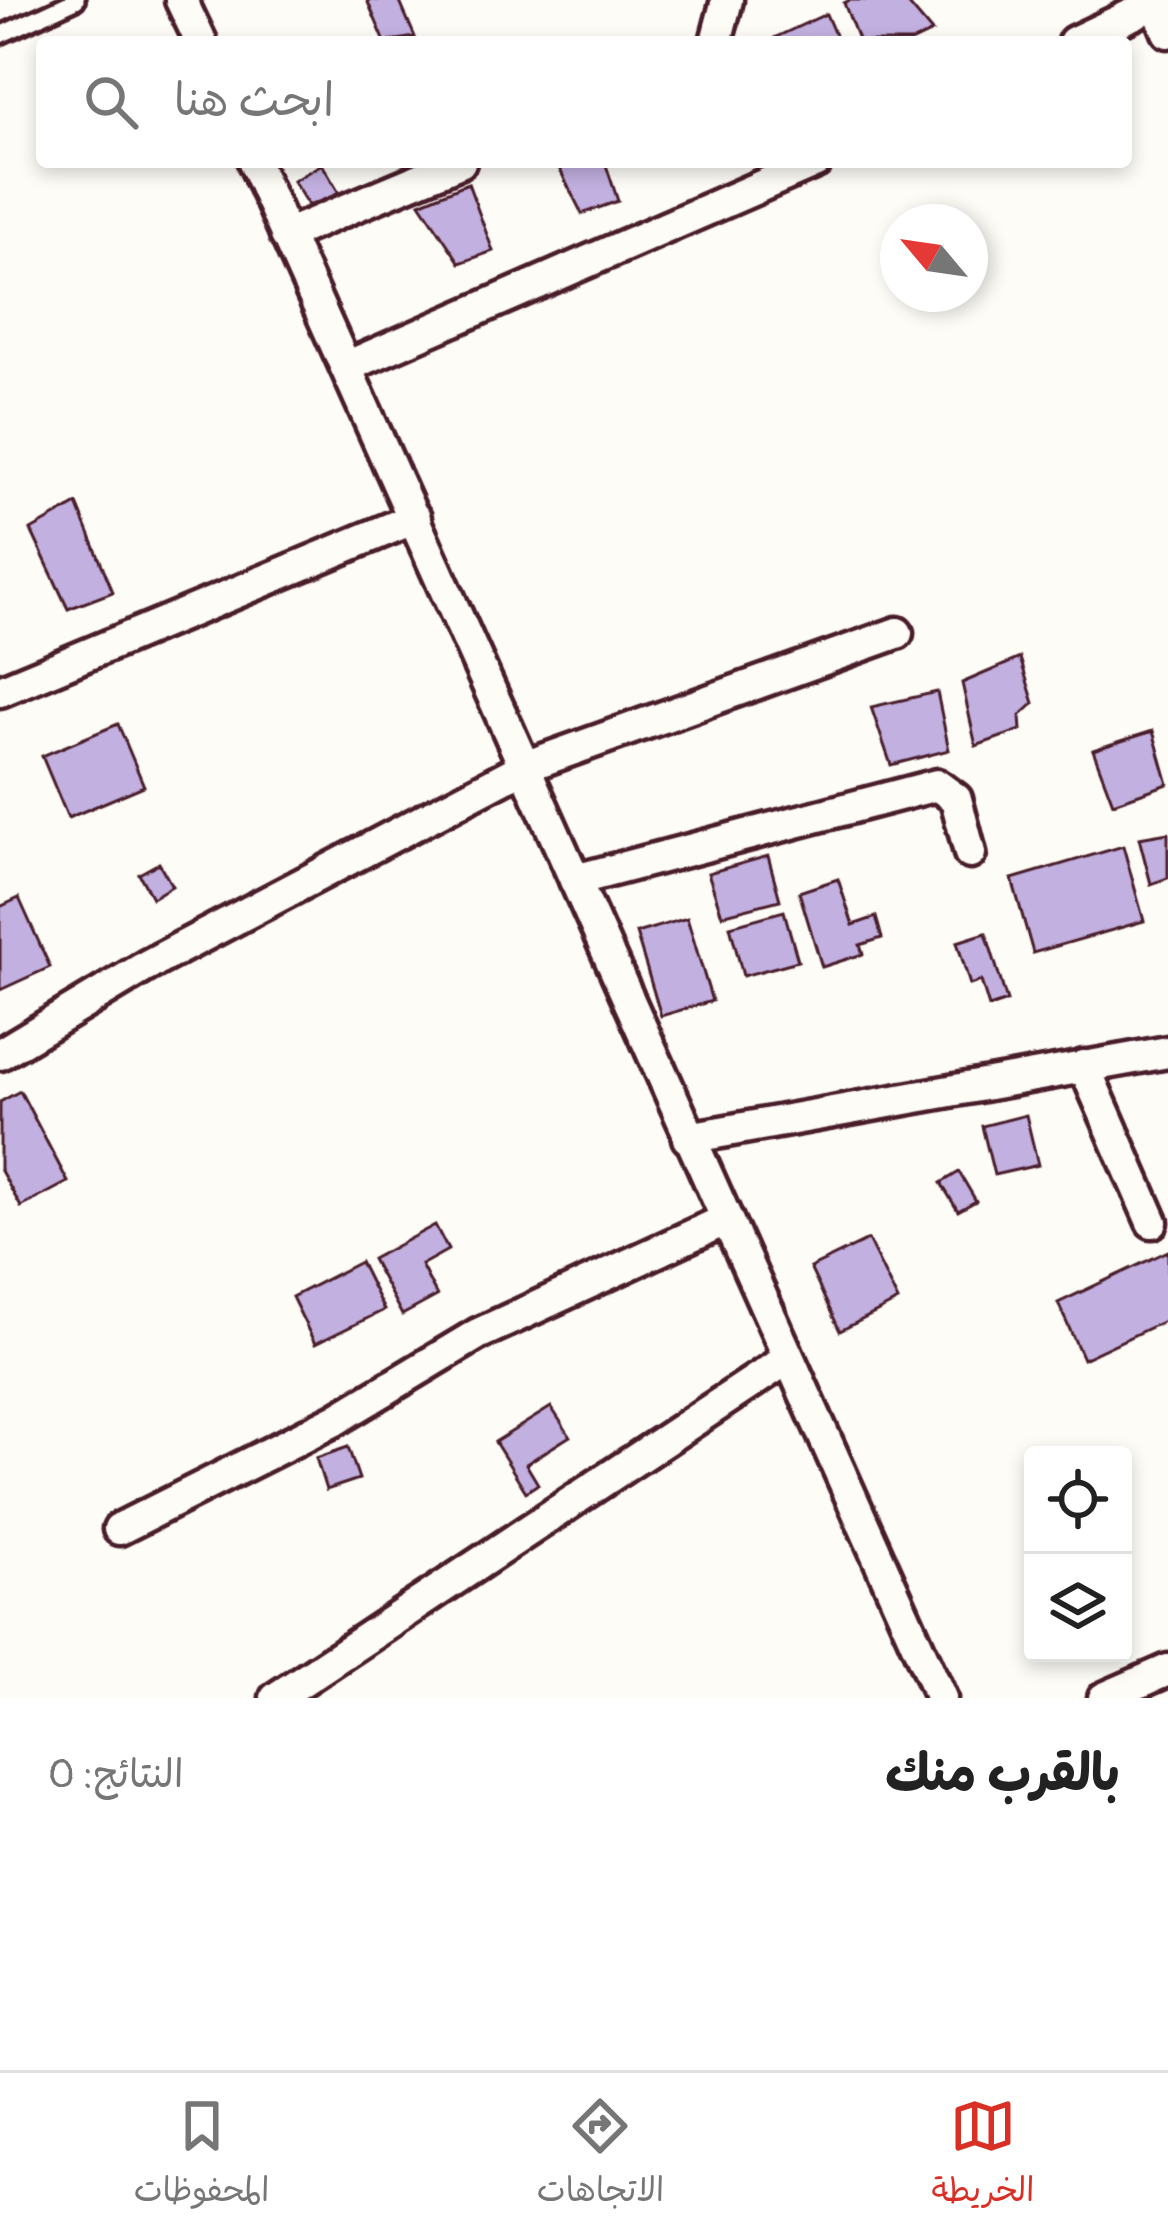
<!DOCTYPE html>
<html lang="ar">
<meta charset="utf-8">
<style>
:root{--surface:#fff;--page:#f2f2f2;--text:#222;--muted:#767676;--line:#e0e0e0;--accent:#d93025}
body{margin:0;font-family:Pangolin,"Playpen Sans Arabic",sans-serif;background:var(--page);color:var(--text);direction:rtl}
.controls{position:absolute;right:36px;bottom:36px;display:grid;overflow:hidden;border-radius:12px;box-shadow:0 6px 18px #0003}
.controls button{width:108px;height:108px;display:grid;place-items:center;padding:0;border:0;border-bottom:3px solid var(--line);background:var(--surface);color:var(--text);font:60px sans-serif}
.compass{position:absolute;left:880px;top:204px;width:108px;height:108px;border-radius:50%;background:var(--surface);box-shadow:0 6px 18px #0003;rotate:299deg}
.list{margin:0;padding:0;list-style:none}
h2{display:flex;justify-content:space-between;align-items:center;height:156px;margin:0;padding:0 48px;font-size:51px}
h2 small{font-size:39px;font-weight:400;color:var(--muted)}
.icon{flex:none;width:66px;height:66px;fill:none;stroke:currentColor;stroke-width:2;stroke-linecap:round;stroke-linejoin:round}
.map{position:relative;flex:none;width:1168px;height:1698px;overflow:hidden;direction:ltr}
.search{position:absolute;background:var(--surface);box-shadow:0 6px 18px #0003;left:36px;right:36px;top:36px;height:132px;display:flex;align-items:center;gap:30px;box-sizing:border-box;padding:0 42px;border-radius:12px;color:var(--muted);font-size:45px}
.sheet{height:372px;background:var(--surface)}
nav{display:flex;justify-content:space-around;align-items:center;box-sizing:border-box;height:168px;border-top:3px solid var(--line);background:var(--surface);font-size:33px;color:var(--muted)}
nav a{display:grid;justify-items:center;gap:6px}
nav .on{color:var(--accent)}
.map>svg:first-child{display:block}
.building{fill:#c2b0e0;stroke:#4a1f2b;stroke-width:3}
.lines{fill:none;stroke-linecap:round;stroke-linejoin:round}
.service-casing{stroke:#4a1f2b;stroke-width:24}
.minor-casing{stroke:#4a1f2b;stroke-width:39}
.service{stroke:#fdfcf7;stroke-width:15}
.minor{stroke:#fdfcf7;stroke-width:30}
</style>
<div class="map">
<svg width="1168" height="1698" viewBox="0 0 1168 1698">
<rect width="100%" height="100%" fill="#fdfcf7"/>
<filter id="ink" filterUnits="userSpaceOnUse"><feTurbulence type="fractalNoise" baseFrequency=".00833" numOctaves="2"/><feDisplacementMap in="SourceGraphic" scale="24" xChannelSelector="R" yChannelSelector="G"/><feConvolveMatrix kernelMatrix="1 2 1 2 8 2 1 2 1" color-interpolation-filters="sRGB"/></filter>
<g filter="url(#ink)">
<g class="building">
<path d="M367,0H399L415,37L385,42Z"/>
<path d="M850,0H905L932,32L911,42H859L844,3Z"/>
<path d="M826,14L838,42H775L774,38Z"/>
<path d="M556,162H605L618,201L582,214Z"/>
<path d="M322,164L339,193L311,210L293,181Z"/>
<path d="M468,183L493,251L460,263L420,203Z"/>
<path d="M77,504L113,592L68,609L31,530Z"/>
<path d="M1020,658L1034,703L1020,716L1021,730L976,746L962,683Z"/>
<path d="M937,692L949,750L891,765L871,707Z"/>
<path d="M118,724L144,786L68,818L42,756Z"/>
<path d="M1153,731L1168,784L1113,803L1093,750Z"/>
<path d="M1168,833V878L1151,884L1139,838Z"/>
<path d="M1123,846L1144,921L1033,953L1012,879Z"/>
<path d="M768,856L780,900L722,915L708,873Z"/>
<path d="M159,863L172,886L152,898L139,874Z"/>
<path d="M838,879L853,925L876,917L882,938L860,945L863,954L822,967L799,892Z"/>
<path d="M19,898L50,967L0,990V907Z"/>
<path d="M784,911L798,961L743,976L730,926Z"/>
<path d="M687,918L712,1001L661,1016L636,933Z"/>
<path d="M986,933L1007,1001L989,1007L981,981L970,985L957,942Z"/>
<path d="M20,1091L68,1182L21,1207L0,1169V1102Z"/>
<path d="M1026,1115L1038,1165L994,1175L982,1126Z"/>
<path d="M959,1172L976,1201L958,1211L941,1183Z"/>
<path d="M435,1225L448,1250L421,1265L437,1296L402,1315L372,1259Z"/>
<path d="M868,1240L898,1301L840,1331L810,1268Z"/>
<path d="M1168,1251V1319L1083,1359L1058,1303Z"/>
<path d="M360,1262L384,1310L315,1344L292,1297Z"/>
<path d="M551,1407L570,1436L526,1464L538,1484L526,1492L495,1442Z"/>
<path d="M348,1447L359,1479L326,1490L316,1458Z"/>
</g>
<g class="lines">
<g class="service-casing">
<path id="service" d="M0,35L76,0"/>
</g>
<g class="minor-casing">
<g id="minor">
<path d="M181,0L201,42"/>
<path d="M1156,3L1168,32"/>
<path d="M716,42L727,0"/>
<path d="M1074,42L1163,0"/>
<path d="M254,162L941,1698"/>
<path d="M286,235L460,162"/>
<path d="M346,367L816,162"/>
<path d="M0,691L415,518"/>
<path d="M575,880L937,785L956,799L970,853"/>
<path d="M0,1054L148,965L524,767L897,633"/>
<path d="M1084,1066L1152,1222"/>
<path d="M688,1138L1168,1052"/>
<path d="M119,1529L335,1420L478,1334L723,1221"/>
<path d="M276,1698L787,1359"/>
<path d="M1104,1698L1168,1670"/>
</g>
</g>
<use href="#service" class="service"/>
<use href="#minor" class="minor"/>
</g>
</g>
</svg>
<div class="controls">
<button><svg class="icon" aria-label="locate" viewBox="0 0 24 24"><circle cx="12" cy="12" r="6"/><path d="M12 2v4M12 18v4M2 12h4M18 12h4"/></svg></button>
<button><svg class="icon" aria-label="layers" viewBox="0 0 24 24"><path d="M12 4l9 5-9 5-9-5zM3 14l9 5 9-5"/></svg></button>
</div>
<svg class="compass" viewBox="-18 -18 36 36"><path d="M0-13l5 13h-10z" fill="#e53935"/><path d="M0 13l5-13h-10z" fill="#767676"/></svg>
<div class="search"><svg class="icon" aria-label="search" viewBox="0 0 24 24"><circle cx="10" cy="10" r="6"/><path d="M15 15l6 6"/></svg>ابحث هنا</div>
</div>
<section class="sheet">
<h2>بالقرب منك<small>النتائج: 0</small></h2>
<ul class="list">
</ul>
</section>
<nav>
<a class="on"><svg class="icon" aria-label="map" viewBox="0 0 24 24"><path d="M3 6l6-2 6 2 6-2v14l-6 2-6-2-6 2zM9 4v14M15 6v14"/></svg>الخريطة</a>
<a><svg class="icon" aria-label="directions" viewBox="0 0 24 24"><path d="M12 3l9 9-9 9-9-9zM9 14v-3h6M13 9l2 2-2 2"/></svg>الاتجاهات</a>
<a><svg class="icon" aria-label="saved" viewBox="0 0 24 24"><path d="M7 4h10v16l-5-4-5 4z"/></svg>المحفوظات</a>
</nav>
